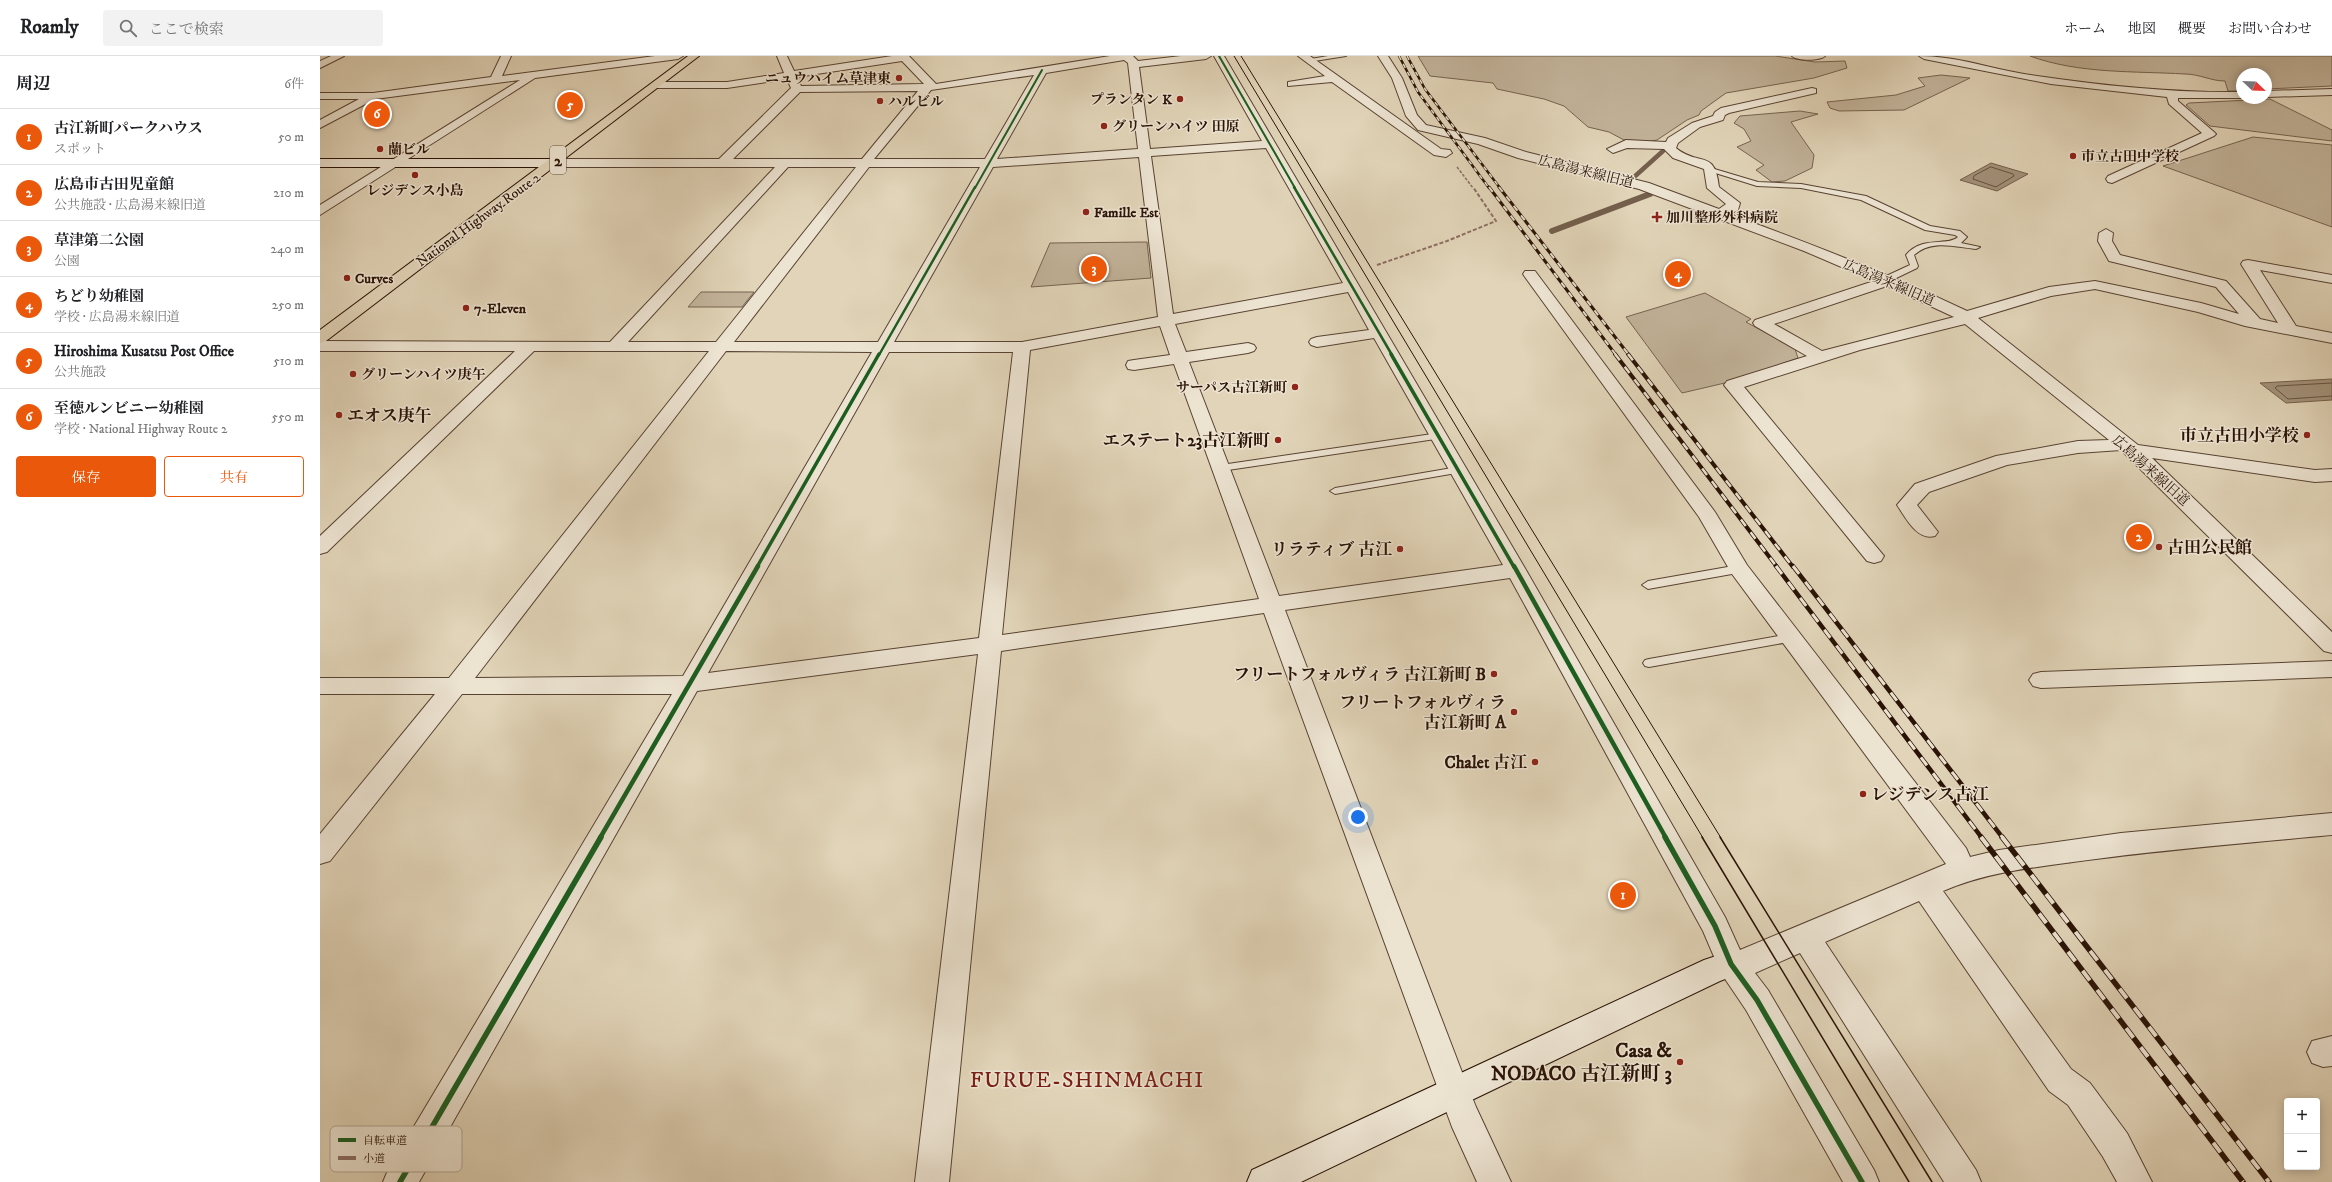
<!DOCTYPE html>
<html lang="ja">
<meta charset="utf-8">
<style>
:root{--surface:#fff;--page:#f2f2f2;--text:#202124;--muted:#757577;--line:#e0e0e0;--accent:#ea580c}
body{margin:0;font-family:"IM FELL DW Pica","Noto Serif JP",serif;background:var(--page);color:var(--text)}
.controls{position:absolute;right:12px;bottom:12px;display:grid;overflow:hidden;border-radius:4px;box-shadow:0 2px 10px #0003}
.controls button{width:36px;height:36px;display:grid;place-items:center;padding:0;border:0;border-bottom:1px solid var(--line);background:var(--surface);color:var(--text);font:20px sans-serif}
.compass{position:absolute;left:1916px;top:12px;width:36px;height:36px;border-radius:50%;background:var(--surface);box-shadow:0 2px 10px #0003;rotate:113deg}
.you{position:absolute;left:1038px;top:761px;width:14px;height:14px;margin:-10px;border:3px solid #fff;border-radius:50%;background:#1a73e8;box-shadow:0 0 0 6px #1a73e833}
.badge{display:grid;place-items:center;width:26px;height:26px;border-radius:50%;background:var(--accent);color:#fff;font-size:13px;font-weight:700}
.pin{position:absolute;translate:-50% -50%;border:2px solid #fff;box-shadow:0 1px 4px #0006}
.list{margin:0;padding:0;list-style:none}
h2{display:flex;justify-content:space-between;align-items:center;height:52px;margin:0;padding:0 16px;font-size:17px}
h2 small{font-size:13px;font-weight:400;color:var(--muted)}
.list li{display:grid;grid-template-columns:26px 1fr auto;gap:12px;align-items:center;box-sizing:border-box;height:56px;padding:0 16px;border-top:1px solid var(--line)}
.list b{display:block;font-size:15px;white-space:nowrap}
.list p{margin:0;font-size:13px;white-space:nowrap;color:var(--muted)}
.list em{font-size:13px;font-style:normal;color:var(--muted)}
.actions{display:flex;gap:8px;padding:12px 16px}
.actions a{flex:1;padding:9px 0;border:1px solid var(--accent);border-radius:4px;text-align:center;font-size:14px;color:var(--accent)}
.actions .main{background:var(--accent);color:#fff}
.icon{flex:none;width:22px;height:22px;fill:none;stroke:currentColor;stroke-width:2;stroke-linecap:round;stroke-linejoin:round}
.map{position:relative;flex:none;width:2012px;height:1126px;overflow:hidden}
header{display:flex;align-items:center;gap:24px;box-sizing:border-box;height:56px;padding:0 20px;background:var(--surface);border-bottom:1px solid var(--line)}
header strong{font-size:19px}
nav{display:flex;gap:22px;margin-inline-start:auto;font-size:14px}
.search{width:280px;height:36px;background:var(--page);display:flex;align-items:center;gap:10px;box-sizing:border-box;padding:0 14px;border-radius:4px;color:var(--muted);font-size:15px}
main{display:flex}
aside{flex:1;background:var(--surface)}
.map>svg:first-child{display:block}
.green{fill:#c2b39a;stroke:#766350}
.water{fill:#a3927b;stroke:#735f4c}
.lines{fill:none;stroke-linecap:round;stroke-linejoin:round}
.shore{stroke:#665240;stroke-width:1}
.stream-far1{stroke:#735f4c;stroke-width:4.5}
.stream{stroke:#735f4c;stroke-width:6}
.lane-casing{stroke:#584332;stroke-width:2}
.street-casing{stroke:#584332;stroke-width:2}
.secondary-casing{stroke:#2a1306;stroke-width:2}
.highway-casing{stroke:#2a1306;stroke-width:2}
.lane{fill:#ece3d1;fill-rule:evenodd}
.street{fill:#ece3d1;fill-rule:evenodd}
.secondary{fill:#ece3d1;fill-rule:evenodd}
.highway{fill:#e1d4b8;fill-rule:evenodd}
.tram-far1{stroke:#2a1306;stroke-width:1}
.tram{stroke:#2a1306;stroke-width:1.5}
.rail-far4-casing{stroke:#2a1306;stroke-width:2.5}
.rail-far3-casing{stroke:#2a1306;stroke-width:3}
.rail-far2-casing{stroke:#2a1306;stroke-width:4}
.rail-far1-casing{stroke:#2a1306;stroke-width:4.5}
.rail-casing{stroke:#2a1306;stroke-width:5.5}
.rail-far4{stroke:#ece3d1;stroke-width:1.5;stroke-dasharray:4.5;stroke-linecap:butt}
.rail-far3{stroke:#ece3d1;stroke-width:2;stroke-dasharray:6;stroke-linecap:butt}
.rail-far2{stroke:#ece3d1;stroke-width:2.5;stroke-dasharray:8;stroke-linecap:butt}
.rail-far1{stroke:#ece3d1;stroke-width:3;stroke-dasharray:10;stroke-linecap:butt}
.rail{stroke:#ece3d1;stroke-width:4;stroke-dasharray:12;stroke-linecap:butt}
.quiet-far1{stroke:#8d6e63;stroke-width:1.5;stroke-dasharray:3 1.5;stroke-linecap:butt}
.quiet{stroke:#8d6e63;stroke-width:2;stroke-dasharray:4 2;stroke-linecap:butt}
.cycleway-far4-casing{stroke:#ece3d1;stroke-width:3.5}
.cycleway-far3-casing{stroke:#ece3d1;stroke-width:4}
.cycleway-far2-casing{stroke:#ece3d1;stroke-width:5.5}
.cycleway-far1-casing{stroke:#ece3d1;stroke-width:7}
.cycleway-casing{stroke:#ece3d1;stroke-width:8}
.cycleway-far4{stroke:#1b5e20;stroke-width:2}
.cycleway-far3{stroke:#1b5e20;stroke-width:2.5}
.cycleway-far2{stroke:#1b5e20;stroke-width:3.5}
.cycleway-far1{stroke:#1b5e20;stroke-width:4.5}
.cycleway{stroke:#1b5e20;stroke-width:5.5}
.poi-dot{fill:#8f2418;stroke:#ece3d1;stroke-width:1.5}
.labels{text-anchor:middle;stroke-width:3;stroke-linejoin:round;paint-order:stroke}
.far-poi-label{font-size:14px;font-weight:bold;fill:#2a1306;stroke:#ece3d1;text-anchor:start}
.far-street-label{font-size:14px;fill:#2a1306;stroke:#ece3d1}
.shield{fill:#ece3d1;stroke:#645143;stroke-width:1}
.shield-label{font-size:16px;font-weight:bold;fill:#2a1306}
.poi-label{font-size:17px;font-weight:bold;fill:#2a1306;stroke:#ece3d1;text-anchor:end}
.near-poi-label{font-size:20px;font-weight:bold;fill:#2a1306;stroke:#ece3d1;text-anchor:end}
.near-neighbourhood-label{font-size:22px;letter-spacing:1px;fill:#7a1f14;stroke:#ece3d1}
.key{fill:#ece3d1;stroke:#b2a594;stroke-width:1}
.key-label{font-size:11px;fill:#2a1306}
</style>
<header>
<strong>Roamly</strong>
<div class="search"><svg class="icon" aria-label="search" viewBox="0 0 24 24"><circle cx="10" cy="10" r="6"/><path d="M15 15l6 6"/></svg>ここで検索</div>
<nav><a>ホーム</a><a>地図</a><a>概要</a><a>お問い合わせ</a></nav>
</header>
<main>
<aside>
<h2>周辺<small>6件</small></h2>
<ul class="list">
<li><span class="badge">1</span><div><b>古江新町パークハウス</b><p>スポット</p></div><em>50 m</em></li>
<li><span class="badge">2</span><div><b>広島市古田児童館</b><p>公共施設 · 広島湯来線旧道</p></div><em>210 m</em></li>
<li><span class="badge">3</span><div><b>草津第二公園</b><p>公園</p></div><em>240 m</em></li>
<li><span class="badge">4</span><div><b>ちどり幼稚園</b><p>学校 · 広島湯来線旧道</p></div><em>250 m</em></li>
<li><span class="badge">5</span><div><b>Hiroshima Kusatsu Post Office</b><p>公共施設</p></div><em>510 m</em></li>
<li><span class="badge">6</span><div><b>至徳ルンビニー幼稚園</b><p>学校 · National Highway Route 2</p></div><em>550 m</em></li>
</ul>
<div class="actions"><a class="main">保存</a><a>共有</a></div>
</aside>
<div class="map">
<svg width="2012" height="1126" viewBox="0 0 2012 1126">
<rect width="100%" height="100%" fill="#e1d4b8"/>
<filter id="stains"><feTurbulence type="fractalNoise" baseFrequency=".005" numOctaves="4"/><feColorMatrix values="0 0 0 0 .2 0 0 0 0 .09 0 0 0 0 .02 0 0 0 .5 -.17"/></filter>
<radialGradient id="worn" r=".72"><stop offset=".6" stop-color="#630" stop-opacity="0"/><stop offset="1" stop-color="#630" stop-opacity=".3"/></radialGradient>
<g class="green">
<path d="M1098,0H1455L1495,6L1525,5L1527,12L1494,22L1406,37L1381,55L1379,59L1367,64L1337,84L1325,86L1304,84L1289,76L1268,71L1244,50L1224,43L1177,33L1173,27L1110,20Z"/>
<path d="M1710,0H2012V30L1946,33V18H1922V35H1908L1905,25C1891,25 1879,18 1865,18C1814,15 1759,18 1710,0Z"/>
<path d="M1621,19L1650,22L1584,54L1519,55L1510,52L1507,46L1576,39L1605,30L1598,22Z"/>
<path d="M1950,43L2012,74V85L1890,70L1866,49L1869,47Z"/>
<path d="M1480,55L1498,58L1471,66L1494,99L1492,112L1465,125L1452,126L1436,114L1444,109L1417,91L1431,85L1424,73L1414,67L1420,60Z"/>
<path d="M1933,81L2012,89V171L1843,110Z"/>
<path d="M827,186L831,222L711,231L730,187Z"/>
<path d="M381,236H434L422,251H368Z"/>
<path d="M1385,237L1431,263L1426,266L1475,293L1478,302L1409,326L1362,337L1306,261Z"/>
</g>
<g class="water">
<path d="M1671,107L1708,118L1677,135L1640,124Z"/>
<path d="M2012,323V344L1966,347L1940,327Z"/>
</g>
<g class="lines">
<g class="shore">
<path d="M1671,111L1693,118L1694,120L1676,131L1653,123L1654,120Z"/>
<path d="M2012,327L1957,330L1955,332L1968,343L2012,340"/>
</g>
<path class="stream-far1" d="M1313,122L1343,95"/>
<path class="stream" d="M1232,175L1330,138"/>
<g class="lane-casing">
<g id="lane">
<path d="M1008,0H1026L988,6L985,4Z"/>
<path d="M1391,112L1438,126L1481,128L1546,140L1610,170L1640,175L1647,181L1641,187L1660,191L1656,193C1635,191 1612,183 1594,199L1598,210L1597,212L1568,226H1562V222L1590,209L1586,199C1603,179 1626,191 1638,181L1635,179L1605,174L1541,144L1481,132L1437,130L1389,115V113Z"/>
<path d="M1119,377L1122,378V382L901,415L896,412L901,409Z"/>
<path d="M1138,411L1142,412L1143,414L1142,416L1015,438L1010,435L1015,432Z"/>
<path d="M1419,509L1423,510L1425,513L1423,516L1328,533L1322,529L1328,525Z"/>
<path d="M1470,578L1474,579L1476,582L1474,585L1329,611L1325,610L1323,607L1325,604L1329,603Z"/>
</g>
</g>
<g class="street-casing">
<g id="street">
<path d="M11,0H24L0,12V5Z"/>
<path d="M181,0H191L182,20L335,0H363L358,3L215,22L0,159V149L200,24L55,43L0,72V64L39,43H0V37H53L171,21Z"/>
<path d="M457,0H467L474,15L572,0H589L616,28L790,0H813L818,5L861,0H891L886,3L819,11L830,93L942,85L894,0H904L1206,514L1405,861L1420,894L1626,808L1412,518L1379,461L1205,221L1203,218L1205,215H1215L1395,456L1427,509L1646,792L1650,801L1679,794L1801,777L2012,757V779C1926,787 1839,794 1753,806C1708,812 1665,817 1623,835L1751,1013L1770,1027L1807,1077L1832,1126H1797L1783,1101L1748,1049L1729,1035L1599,845L1505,886L1656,1114L1661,1126H1624L1480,897L1435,917L1448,934L1554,1114L1559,1126H1523L1426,954L1401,917L1383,875L1190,522L965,554L1140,1011L1156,1051L1191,1126H1157L1132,1071L944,557L681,595L629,1126H595L658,598L377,635L99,1126H63L68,1114L352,638H142L10,805L0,808V778L115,638H0V622H129L389,295H214L7,496L0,498V480L195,295H0V285L290,286L455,111H233L227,107L233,103H399L471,32L467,23L407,32H336L331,29L336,26H407L464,17ZM804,4L808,7L818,93L677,103L726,17ZM582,5L604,28L481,30L477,21ZM714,19L665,103H554L611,34ZM598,35L542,103H413L480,36ZM946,92L1023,227L853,258L831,100ZM819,101L838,261L702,286H574L673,111ZM468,111H536L396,286H308ZM549,111H660L558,286H414ZM1028,236L1049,274L997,281L991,283L989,286L991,289L997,291L1054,282L1183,509L959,540L869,306L928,297L934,295L936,292L934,289L928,287L866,296L855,268ZM840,270L850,299L814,304L808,305L806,309L808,313L814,314L854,308L939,543L682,579L710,294ZM406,295L552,296L363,620L155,622ZM569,296H693L659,582L388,617Z"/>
<path d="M978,0H990L1121,93L1130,94L1132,97L1126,101L1114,99L1012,26L968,30V26L1005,20Z"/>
<path d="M1058,0H1068L1082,22L1097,59L1106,69L1165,82L1206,96L1329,127L1399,153L1406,148L1387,132L1384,113L1353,102L1344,93L1307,92L1293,97L1287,93L1306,84L1346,86L1348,82L1372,67L1393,60L1395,56L1401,52L1492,32L1496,33V37L1409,57L1405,59L1403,64L1380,71L1358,87L1356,92C1379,111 1395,92 1399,131L1420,147L1418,154L1410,158C1490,188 1570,218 1647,255L1729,231L1775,225L1881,247L1919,258L1896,231L1789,205L1778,185L1779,177L1786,173L1793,177L1792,185L1800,199L1906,225L1940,263L1958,267L1921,208L1923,205L1928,204L2012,219V227L1940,214L1976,270L2012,277V287L1925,270L1878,256L1775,233L1731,240L1658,262L1818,389L1995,414L2012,413V425L1995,426L1832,402L2012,576V597L2004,595L1801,394L1758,397L1687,409L1609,436L1597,449L1618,476L1615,480C1597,485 1586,462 1577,449L1595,428L1676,400L1758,385L1789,384L1645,268L1540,294L1424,331L1564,500L1561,505L1554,507L1547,505L1404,329L1407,325L1487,300L1435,270L1433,267L1435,264L1554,225L1484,195L1319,133L1198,102L1158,88L1098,74L1086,60L1072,22ZM1567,230L1634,261L1502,295L1454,268Z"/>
<path d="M1472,0H1505C1500,5 1477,5 1472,0Z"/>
<path d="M1599,0C1635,0 1669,12 1704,18C1777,29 1849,37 1922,36L1923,42H1858V45L1894,76L1896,78L1894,80L1792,127L1788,126L1786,123L1788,120L1882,77L1849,48L1847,41L1731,28L1604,3Z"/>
<path d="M2012,33V39L1946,41V35Z"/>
<path d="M2012,605V621L1721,632L1713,630L1709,624L1713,618L1721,616Z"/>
<path d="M2012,980V1010L2003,1011L1992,1007L1987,996L1992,985Z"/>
</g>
</g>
<g class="secondary-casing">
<g id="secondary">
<path d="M0,103H233L239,107L233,111H0Z"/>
<path d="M1411,895L1421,899L1426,908L1421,917L1400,925L981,1126H927L932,1114L1384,904Z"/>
</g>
</g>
<g class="highway-casing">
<path id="highway" d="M368,0H379L6,285L0,287V274Z"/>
</g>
<use href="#lane" class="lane"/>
<use href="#street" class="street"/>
<use href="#secondary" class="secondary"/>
<use href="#highway" class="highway"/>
<g class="tram-far1">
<path d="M914,0L1383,782"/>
<path d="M921,0L1401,782"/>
</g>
<g class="tram">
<path d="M1382,781L1589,1126"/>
<path d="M1400,781L1612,1126"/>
</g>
<g class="rail-far4-casing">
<g id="rail-far4">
<path d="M1079,0L1098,36L1169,132"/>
<path d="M1087,0L1105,33L1180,132"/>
</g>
</g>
<g class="rail-far3-casing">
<g id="rail-far3">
<path d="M1169,131L1296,299"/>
<path d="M1179,131L1309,299"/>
</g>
</g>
<g class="rail-far2-casing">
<g id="rail-far2">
<path d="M1295,298L1457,511"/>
<path d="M1308,298L1473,511"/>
</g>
</g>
<g class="rail-far1-casing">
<g id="rail-far1">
<path d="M1456,510L1662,782"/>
<path d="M1473,510L1683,782"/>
</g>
</g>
<g class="rail-casing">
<g id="rail">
<path d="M1661,781L1923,1126"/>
<path d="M1682,781L1949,1126"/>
</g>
</g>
<use href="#rail-far4" class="rail-far4"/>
<use href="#rail-far3" class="rail-far3"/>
<use href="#rail-far2" class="rail-far2"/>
<use href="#rail-far1" class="rail-far1"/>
<use href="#rail" class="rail"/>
<path class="quiet-far1" d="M1137,111L1153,132"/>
<path class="quiet" d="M1057,209L1127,185L1176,165L1153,131"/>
<g class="cycleway-far4-casing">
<g id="cycleway-far4">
<path d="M899,0L975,132"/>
<path d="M655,132L722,14"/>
</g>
</g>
<g class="cycleway-far3-casing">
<g id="cycleway-far3">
<path d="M974,131L1072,299"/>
<path d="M559,299L655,131"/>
</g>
</g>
<g class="cycleway-far2-casing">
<g id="cycleway-far2">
<path d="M1071,298L1194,511"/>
<path d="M437,511L559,298"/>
</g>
</g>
<g class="cycleway-far1-casing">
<g id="cycleway-far1">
<path d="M1194,510L1346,782"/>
<path d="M280,782L438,510"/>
</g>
</g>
<g class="cycleway-casing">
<g id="cycleway">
<path d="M1345,781L1395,870L1411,908L1437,944L1542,1126"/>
<path d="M80,1126L281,781"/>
</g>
</g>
<use href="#cycleway-far4" class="cycleway-far4"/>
<use href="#cycleway-far3" class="cycleway-far3"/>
<use href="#cycleway-far2" class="cycleway-far2"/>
<use href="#cycleway-far1" class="cycleway-far1"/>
<use href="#cycleway" class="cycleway"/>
</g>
<g class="poi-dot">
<circle cx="579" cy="22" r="4"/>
<circle cx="860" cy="43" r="4"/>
<circle cx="560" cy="45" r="4"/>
<circle cx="784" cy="70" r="4"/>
<circle cx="60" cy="93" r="4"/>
<circle cx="1753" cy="100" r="4"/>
<circle cx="95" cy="119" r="4"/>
<circle cx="766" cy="156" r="4"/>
<path d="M1335 155h4v4h4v4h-4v4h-4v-4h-4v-4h4z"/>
<circle cx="27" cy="222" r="4"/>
<circle cx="146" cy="252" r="4"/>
<circle cx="33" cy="318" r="4"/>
<circle cx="975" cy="331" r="4"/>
<circle cx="19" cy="359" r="4"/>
<circle cx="1987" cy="379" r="4"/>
<circle cx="958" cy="384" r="4"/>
<circle cx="1839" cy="491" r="4"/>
<circle cx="1080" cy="493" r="4"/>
<circle cx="1174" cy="618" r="4"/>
<circle cx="1194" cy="656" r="4"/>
<circle cx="1215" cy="706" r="4"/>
<circle cx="1543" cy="738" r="4"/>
<circle cx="1360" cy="1006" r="4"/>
</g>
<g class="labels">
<g class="far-poi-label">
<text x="571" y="27" text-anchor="end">ニュウハイム草津東</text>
<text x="852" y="48" text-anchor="end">プランタン K</text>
<text x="568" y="50">ハルビル</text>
<text x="792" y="75">グリーンハイツ 田原</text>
<text x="68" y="98">蘭ビル</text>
<text x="1761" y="105">市立古田中学校</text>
<text x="95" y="139" text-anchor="middle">レジデンス小島</text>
<text x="774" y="161">Famille Est</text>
<text x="1346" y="166">加川整形外科病院</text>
<text x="35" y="227">Curves</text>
<text x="154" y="257">7-Eleven</text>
<text x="41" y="323">グリーンハイツ庚午</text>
<text x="967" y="336" text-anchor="end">サーパス古江新町</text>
</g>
<g class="far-street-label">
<text transform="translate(1266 115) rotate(14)" y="5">広島湯来線旧道</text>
<text transform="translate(158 163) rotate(-36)" y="5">National Highway Route 2</text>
<text transform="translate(1569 226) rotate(23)" y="5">広島湯来線旧道</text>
<text transform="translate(1831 414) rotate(42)" y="5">広島湯来線旧道</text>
</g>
<rect class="shield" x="230" y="90" width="16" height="28" rx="3"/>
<g class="shield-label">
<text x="238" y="110">2</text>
</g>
<g class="poi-label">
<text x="27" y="365" text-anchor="start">エオス庚午</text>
<text x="1979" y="385">市立古田小学校</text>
<text x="950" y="390">エステート23古江新町</text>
<text x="1847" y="497" text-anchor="start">古田公民館</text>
<text x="1072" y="499">リラティブ 古江</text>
<text x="1166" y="624">フリートフォルヴィラ 古江新町 B</text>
<text x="1186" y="652">フリートフォルヴィラ<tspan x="1186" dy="20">古江新町 A</tspan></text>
<text x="1207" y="712">Chalet 古江</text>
<text x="1551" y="744" text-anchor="start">レジデンス古江</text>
</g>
<g class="near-poi-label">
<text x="1352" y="1001">Casa &amp;<tspan x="1352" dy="23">NODACO 古江新町 3</tspan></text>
</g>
<g class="near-neighbourhood-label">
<text x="767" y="1031">FURUE-SHINMACHI</text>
</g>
</g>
<rect x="10" y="1070" width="132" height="46" rx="6" class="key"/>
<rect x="18" y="1082" width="18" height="4" fill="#1b5e20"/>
<rect x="18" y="1100" width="18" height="4" fill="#8d6e63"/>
<g class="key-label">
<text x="43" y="1088">自転車道</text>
<text x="43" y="1106">小道</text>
</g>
<rect width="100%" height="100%" filter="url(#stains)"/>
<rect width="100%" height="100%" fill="url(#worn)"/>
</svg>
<div class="controls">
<button>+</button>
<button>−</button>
</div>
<svg class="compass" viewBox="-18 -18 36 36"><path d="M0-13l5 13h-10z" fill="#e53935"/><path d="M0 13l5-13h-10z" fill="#757577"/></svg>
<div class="you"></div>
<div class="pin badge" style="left:1303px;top:839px">1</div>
<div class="pin badge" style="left:1819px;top:481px">2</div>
<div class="pin badge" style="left:774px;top:213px">3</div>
<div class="pin badge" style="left:1358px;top:218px">4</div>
<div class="pin badge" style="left:250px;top:49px">5</div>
<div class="pin badge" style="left:57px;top:58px">6</div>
</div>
</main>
